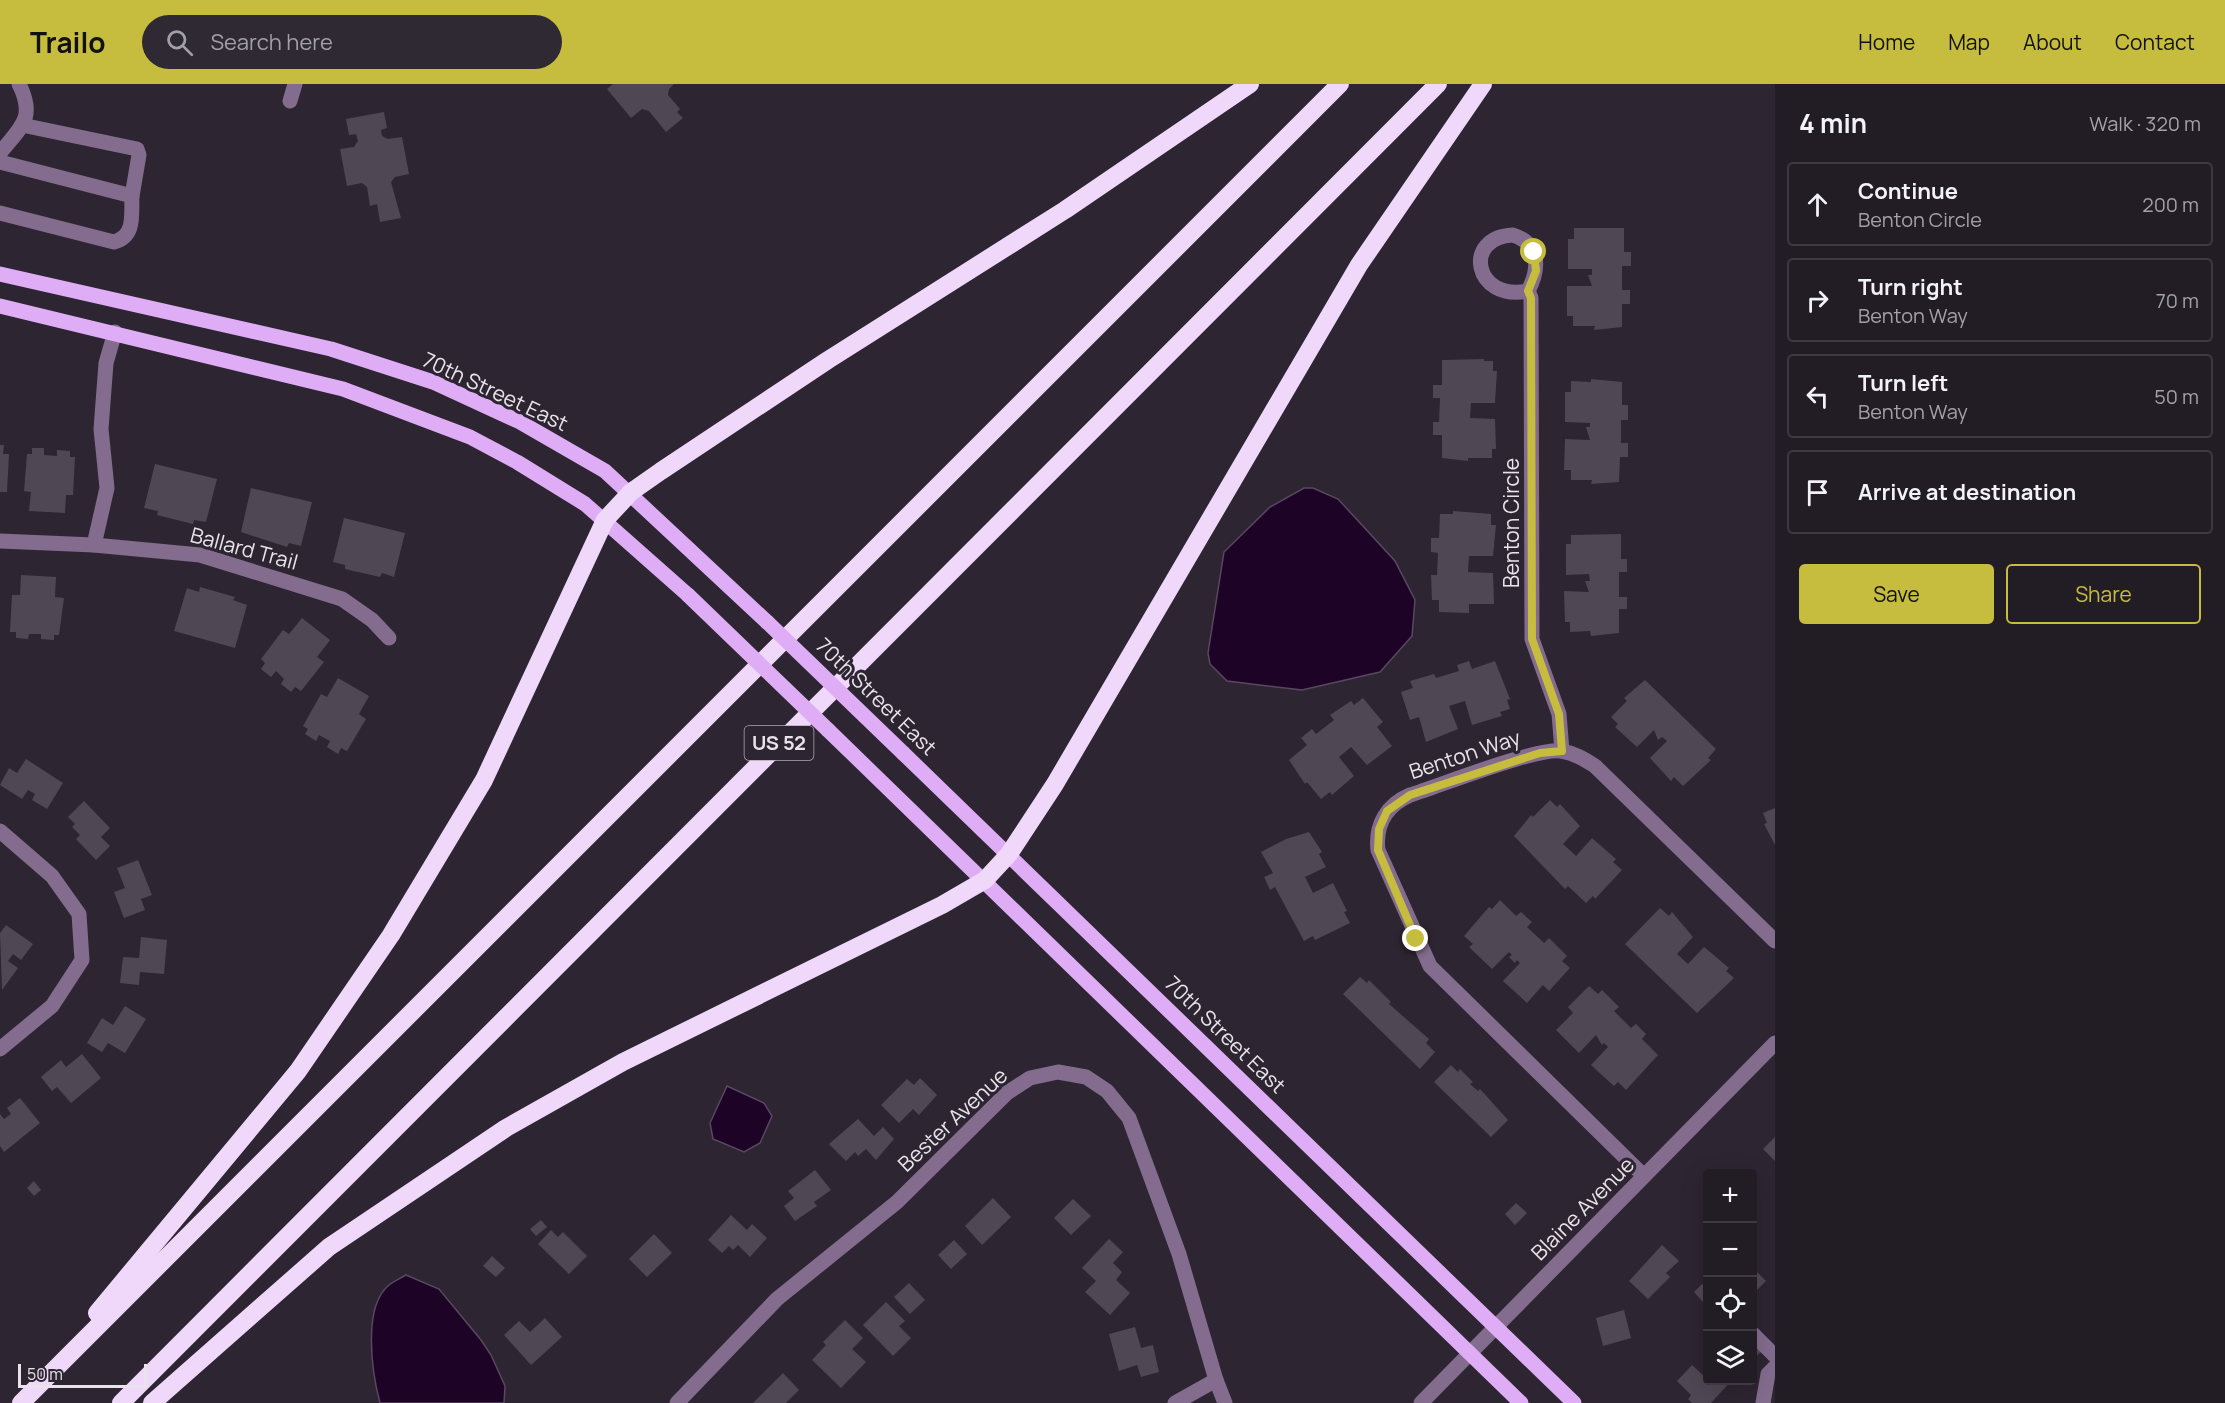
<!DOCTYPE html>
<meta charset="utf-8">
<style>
:root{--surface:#221c25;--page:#2e2932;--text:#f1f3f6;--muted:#a2a1a7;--line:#3f3a42;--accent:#c6bc3d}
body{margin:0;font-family:Manrope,sans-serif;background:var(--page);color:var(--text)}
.controls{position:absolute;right:18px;bottom:18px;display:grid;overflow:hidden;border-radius:6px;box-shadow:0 6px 24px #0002}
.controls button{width:54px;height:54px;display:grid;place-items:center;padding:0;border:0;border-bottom:2px solid var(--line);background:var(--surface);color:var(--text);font:30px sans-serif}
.scale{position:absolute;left:18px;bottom:15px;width:129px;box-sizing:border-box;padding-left:6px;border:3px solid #e9e4ec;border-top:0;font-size:16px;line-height:21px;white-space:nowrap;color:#e9e4ec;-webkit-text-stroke:4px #2d2531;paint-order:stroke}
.stop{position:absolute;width:18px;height:18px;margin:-14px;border:4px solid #c6bc3d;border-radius:50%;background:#fff}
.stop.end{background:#c6bc3d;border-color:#fff;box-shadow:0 2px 6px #0008}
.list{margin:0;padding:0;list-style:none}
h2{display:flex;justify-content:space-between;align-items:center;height:78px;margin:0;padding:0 24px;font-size:26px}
h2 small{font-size:20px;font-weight:400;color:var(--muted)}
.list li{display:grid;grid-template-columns:39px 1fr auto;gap:18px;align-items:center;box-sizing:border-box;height:84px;margin:0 12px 12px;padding:0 12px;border:2px solid var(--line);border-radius:6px}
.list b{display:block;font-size:22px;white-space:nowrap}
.list p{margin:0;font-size:20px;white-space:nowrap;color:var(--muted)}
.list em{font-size:20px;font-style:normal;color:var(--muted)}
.actions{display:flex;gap:12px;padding:18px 24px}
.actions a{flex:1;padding:14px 0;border:2px solid var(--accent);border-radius:6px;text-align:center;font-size:21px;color:var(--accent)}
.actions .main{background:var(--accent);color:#111}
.icon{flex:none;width:33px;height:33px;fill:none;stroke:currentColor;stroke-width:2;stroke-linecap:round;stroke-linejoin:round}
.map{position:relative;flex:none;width:1775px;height:1319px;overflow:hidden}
header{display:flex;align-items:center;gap:36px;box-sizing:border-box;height:84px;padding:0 30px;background:var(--accent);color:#111}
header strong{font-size:28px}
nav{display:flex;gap:33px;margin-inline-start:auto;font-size:21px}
.search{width:420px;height:54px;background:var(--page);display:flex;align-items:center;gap:15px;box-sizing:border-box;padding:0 21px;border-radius:33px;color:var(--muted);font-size:22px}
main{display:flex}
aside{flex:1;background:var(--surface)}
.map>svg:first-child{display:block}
.water{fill:#1d0427;stroke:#5a4762;stroke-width:1.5}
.building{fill:#504754}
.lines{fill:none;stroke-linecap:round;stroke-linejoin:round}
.minor{stroke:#836c8e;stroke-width:15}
.major{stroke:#dfadf6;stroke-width:15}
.highway{stroke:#f0d8fb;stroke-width:18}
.major-bridge{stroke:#dfadf6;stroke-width:15}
.route{stroke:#c6bc3d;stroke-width:8}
.labels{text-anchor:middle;stroke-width:6;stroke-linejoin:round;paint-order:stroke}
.shield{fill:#2d2531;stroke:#b1abb4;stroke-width:1.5}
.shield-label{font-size:20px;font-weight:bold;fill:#e9e4ec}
.street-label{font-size:21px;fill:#e9e4ec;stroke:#2d2531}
</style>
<header>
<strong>Trailo</strong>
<div class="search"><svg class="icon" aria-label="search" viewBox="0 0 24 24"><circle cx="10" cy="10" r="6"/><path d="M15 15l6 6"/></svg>Search here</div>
<nav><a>Home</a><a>Map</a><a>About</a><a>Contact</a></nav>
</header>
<main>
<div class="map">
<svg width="1775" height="1319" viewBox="0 0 1775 1319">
<rect width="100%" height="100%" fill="#2d2531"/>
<g class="water">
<path d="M1304,404H1313L1338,415L1395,477L1415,516L1412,552L1380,588L1302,606L1227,597L1210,580L1208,569L1224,468L1270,423Z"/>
<path d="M727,1002L764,1019L772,1032L760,1059L744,1068L713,1055L710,1039Z"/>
<path d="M406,1191L439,1205L481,1256L491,1271L505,1302L504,1319H380C372,1289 362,1223 389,1201C394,1197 401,1194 406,1191Z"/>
</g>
<g class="building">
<path d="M613,0H674L669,5L668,11L680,25L677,28L683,34L666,48L649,27L642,25L631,34L607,5Z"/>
<path d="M384,28L387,44L381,46L382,52L388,55L402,53L409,90L395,93L391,98L401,134L380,138L377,120L370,122L367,103L362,99L347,102L340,65L354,63L358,57L356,50L349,51L346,35Z"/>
<path d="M1574,144H1624V168H1631V182H1622V206H1630V220H1622V243L1594,246L1595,242H1573V232H1567V202H1592L1588,191H1592V185H1568V155H1574Z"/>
<path d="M1484,275V277H1493V287H1497L1495,319H1471L1470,334L1495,335L1496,365H1492V374H1468V377L1442,374V351H1433V338H1439L1440,314H1433V301H1442V276Z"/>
<path d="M1591,295L1622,298V321H1628V336H1621V359H1628V373H1620L1619,398L1591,400L1592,396H1571V386H1564L1565,355L1590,356L1586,343H1590V339L1565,338V308H1571V297L1591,298Z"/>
<path d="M0,361H4L3,370H9L7,408H0Z"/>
<path d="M32,364H44V371L57,372V366L70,367V373H75L73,411H66L65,429L29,427L31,408L24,407L27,370H32Z"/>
<path d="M155,380L217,395L206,438L194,436L193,440L157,431L158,427L144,424Z"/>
<path d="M251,404L312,418L301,462L289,459L287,463L241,448Z"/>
<path d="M1453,427L1491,430V441H1496L1493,472H1469L1468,488L1493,489L1494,520H1469V529L1439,528V516H1432L1431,491H1437L1438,469L1431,468V454H1439L1440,430H1453Z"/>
<path d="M344,434L405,449L394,493L382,489L380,493L345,485V481L333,478Z"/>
<path d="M1621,450V475H1627V488H1619V513H1627V525H1619V549L1591,552L1590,547L1570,548V538H1565L1564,507L1589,508L1585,497H1590L1589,490L1566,491V460H1571V451Z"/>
<path d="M21,491L56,493L55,513L64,514L59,551H54V556L41,555V550H29L28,555L16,554V548H10L12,511H20Z"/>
<path d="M200,503L235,513L233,516L247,521L235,564L174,547L187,504L199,508Z"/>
<path d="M302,534L330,556L317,573L324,578L301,607L295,603L291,608L281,600L284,595L276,587L271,593L261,585L265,579L261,575L283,546L289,550Z"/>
<path d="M1469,577L1472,585L1495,577L1510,615L1507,616L1510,625L1500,628L1502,632L1472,641L1465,617L1449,622L1458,645L1426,658L1419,633L1410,636L1401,608L1413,604L1410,597L1434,590L1436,594L1459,587L1457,581Z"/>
<path d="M338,594L369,612L359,630L366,635L347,667L341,664L338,670L327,663L330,657L319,651L316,657L305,650L308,645L303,642L321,610L327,613Z"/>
<path d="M1645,596L1716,665L1708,674L1711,676L1683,702L1674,693L1671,697L1650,674L1667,657L1662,653L1658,656L1654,646L1637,663L1615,643L1618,640L1611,633L1627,617L1624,614Z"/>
<path d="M1363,614L1383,638L1377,643L1392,662L1367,681L1351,663L1339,673L1354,692L1332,711L1330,708L1321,715L1307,698L1305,700L1289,676L1307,661L1301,654L1312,645L1316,650L1334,636L1330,631L1351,617L1354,621Z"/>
<path d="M26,675L63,699L47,725L32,716L35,710L28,706L22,715L0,701L9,684L17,689Z"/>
<path d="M1550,716L1557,723L1560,720L1580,742L1563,760L1576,772L1592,754L1616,775L1613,778L1622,786L1595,815L1593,812L1586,819L1568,802L1565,805L1514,752L1531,731L1533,733Z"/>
<path d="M84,717L110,744L101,753L110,762L96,776L76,755L80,751L72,743L75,740L68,733Z"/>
<path d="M1775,724V761L1764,740L1767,739L1763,729Z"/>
<path d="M1309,748L1322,768L1319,770L1326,783L1305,793L1313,809L1333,799L1347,827L1344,828L1350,839L1315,856L1313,852L1304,857L1275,803L1270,806L1264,793L1273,789L1261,768L1286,755Z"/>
<path d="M138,776L152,811L141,815L145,826L124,834L114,808L125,804L117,784Z"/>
<path d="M1500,816L1516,832L1521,828L1532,838L1527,843L1544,859L1549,854L1567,872L1562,877L1570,884L1549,907L1543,901L1527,919L1503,897L1520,879L1517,876L1515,879L1509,873L1512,871L1509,868L1492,885L1469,863L1473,860L1464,852L1489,823L1492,825Z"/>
<path d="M1660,824L1669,832L1672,828L1693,853L1677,870L1688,880L1704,863L1729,884L1726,887L1734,894L1697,929L1625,860Z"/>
<path d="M6,841L33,860L21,876L13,870L8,877L18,884L2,906L0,849Z"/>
<path d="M141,853L167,856L164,890L140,888L139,901L120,899L123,873L139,874Z"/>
<path d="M1360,893L1367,899L1369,896L1391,918L1389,920L1429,955L1426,959L1435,968L1420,985L1343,910Z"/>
<path d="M1589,902L1598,910L1602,906L1619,923L1614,927L1631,944L1636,940L1646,950L1642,955L1658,971L1626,1006L1618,998L1614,1002L1591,981L1608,963L1604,959L1602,961L1596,951L1579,969L1556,946L1573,929L1568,923Z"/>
<path d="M125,922L146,935L125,969L108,959L102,968L87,959L102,934L113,941Z"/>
<path d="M82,970L101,994L71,1019L57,1003L52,1007L41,993L61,976L66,983Z"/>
<path d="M1451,981L1458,988L1460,985L1473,998L1470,1000L1478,1007L1480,1005L1508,1036L1491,1053L1434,998Z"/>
<path d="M920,994L937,1011L919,1031L913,1025L899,1039L881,1021L907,995L914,1001Z"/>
<path d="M20,1014L40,1039L4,1068L0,1062V1030L4,1035L11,1030L7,1024Z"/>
<path d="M858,1035L874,1052L883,1043L894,1055L876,1076L866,1065L858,1072L855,1068L846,1077L829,1060Z"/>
<path d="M1775,1053V1077L1763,1065Z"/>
<path d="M815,1086L831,1106L814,1118L817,1122L795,1137L784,1122L794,1114L788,1107Z"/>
<path d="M34,1097L41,1106L34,1112L27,1104Z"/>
<path d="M993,1114L1011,1133L982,1161L965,1142Z"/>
<path d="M1073,1115L1091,1132L1071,1151L1054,1134Z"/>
<path d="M1516,1119L1527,1129L1515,1141L1505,1130Z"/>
<path d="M731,1131L747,1146L752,1140L767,1154L750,1173L738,1161L733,1166L729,1162L722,1169L708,1156Z"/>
<path d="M541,1136L547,1143L536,1152L530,1145Z"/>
<path d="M551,1146L558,1153L563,1148L587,1172L569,1190L538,1160Z"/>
<path d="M654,1150L672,1169L647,1193L629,1175Z"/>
<path d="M1109,1155L1123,1168L1113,1179L1122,1188L1116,1196L1130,1209L1110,1231L1085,1208L1096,1197L1082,1184Z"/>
<path d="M954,1156L967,1170L951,1185L938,1171Z"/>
<path d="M1662,1161L1679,1177L1666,1189L1670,1193L1648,1215L1629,1197Z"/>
<path d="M492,1172L505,1184L496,1193L483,1182Z"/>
<path d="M1756,1187L1766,1197L1752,1211V1191Z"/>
<path d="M909,1199L925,1216L910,1230L894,1213Z"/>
<path d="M1702,1200L1708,1205V1214L1703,1218L1694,1208Z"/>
<path d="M886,1218L905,1237L899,1242L911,1254L893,1272L863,1241Z"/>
<path d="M1624,1226L1631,1254L1603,1262L1596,1234Z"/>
<path d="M545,1234L562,1253L531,1281L504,1251L519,1237L530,1248Z"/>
<path d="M845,1236L863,1254L852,1265L866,1278L841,1304L812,1276L826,1261L823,1258Z"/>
<path d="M1135,1243L1141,1264L1153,1261L1159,1288L1141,1293L1137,1281L1119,1287L1109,1250Z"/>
<path d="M1752,1257L1762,1267L1752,1276Z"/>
<path d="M1692,1281L1705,1293L1708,1290V1296H1732L1711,1319H1692L1688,1315L1691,1311L1677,1297Z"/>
<path d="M783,1289L799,1306L786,1319H753Z"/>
</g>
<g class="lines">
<g class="minor">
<path d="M290,17L295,0"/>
<path d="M22,41L137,65L139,71L132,112"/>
<path d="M0,69C21,43 36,34 19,0"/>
<path d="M0,78L132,112C131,130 136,152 114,158L0,129"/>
<path d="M1513,151C1540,160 1540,184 1528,207C1474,218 1462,153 1513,151Z"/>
<path d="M1528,207L1531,214L1532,555L1559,630L1562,667"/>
<path d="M0,457L94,461L200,471L342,515L372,536L389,554"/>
<path d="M94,461L107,404L101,345L106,279L115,248"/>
<path d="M0,747L52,792L79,830L82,876L52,922L0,965"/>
<path d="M1644,1092L1430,882L1378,766C1375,740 1387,721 1410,711C1442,701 1534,664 1561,667C1574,669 1584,675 1595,682L1775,857"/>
<path d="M1752,1249L1775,1272"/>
<path d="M677,1319L777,1215L897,1118L1007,1009L1030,994L1058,988L1086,993L1107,1007L1129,1034L1179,1170L1216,1296L1225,1319"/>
<path d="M1175,1319L1216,1296"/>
<path d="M1421,1319L1775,959"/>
<path d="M1763,1319L1768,1290L1775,1283"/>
</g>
<g class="major">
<path d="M0,190L331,265L433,298L520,338L605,387L767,538"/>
<path d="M0,222L343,305L470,353L517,378L585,420L688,511"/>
<path d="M828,646L1521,1319"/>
<path d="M903,669L1574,1319"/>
</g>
<g class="highway">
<path d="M97,1229L298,987L391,851L484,696L605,436L631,408L661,387L828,276L1065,126L1250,0"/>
<path d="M21,1319L1340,0"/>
<path d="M121,1319L1438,0"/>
<path d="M152,1319L329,1163L506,1044L623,978L942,821L985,796L1009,770L1055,700L1359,181L1483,0"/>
</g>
<g class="major-bridge">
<path d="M688,511L828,646"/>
<path d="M767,538L903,669"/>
</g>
</g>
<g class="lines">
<path class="route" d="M1416,855L1378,766L1379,745L1387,727L1410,711L1540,669L1562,667L1559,630L1532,555L1531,214L1528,207L1536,187L1534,168"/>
</g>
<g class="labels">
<rect class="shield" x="744.5" y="642" width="69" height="34" rx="4.5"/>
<g class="shield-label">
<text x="779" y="666">US 52</text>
</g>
<g class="street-label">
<text transform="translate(495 308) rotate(25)" y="7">70th Street East</text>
<text transform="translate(1512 439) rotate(-90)" y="7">Benton Circle</text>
<text transform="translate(244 465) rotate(15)" y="7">Ballard Trail</text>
<text transform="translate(876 613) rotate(44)" y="7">70th Street East</text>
<text transform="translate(1465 671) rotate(-18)" y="7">Benton Way</text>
<text transform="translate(1225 951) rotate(44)" y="7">70th Street East</text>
<text transform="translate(953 1036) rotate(-43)" y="7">Bester Avenue</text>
<text transform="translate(1583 1125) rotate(-45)" y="7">Blaine Avenue</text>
</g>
</g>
</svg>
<div class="controls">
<button>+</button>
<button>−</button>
<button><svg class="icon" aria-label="locate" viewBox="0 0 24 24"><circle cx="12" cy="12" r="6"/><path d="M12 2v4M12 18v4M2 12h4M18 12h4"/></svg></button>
<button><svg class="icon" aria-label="layers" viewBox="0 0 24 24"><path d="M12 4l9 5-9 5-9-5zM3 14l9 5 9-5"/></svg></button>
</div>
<div class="scale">50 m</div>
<div class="stop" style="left:1534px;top:168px"></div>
<div class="stop end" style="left:1416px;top:855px"></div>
</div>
<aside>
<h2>4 min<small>Walk · 320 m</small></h2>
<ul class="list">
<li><svg class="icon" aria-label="ahead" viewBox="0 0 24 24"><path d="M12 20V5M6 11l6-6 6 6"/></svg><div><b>Continue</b><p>Benton Circle</p></div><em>200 m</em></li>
<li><svg class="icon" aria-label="right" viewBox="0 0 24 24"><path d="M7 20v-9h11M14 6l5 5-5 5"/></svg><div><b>Turn right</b><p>Benton Way</p></div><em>70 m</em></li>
<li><svg class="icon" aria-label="left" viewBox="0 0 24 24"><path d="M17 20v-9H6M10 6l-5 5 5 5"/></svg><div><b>Turn left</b><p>Benton Way</p></div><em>50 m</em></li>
<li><svg class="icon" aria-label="arrive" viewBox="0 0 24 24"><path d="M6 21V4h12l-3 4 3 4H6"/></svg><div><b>Arrive at destination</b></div></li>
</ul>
<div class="actions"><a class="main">Save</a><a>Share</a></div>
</aside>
</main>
